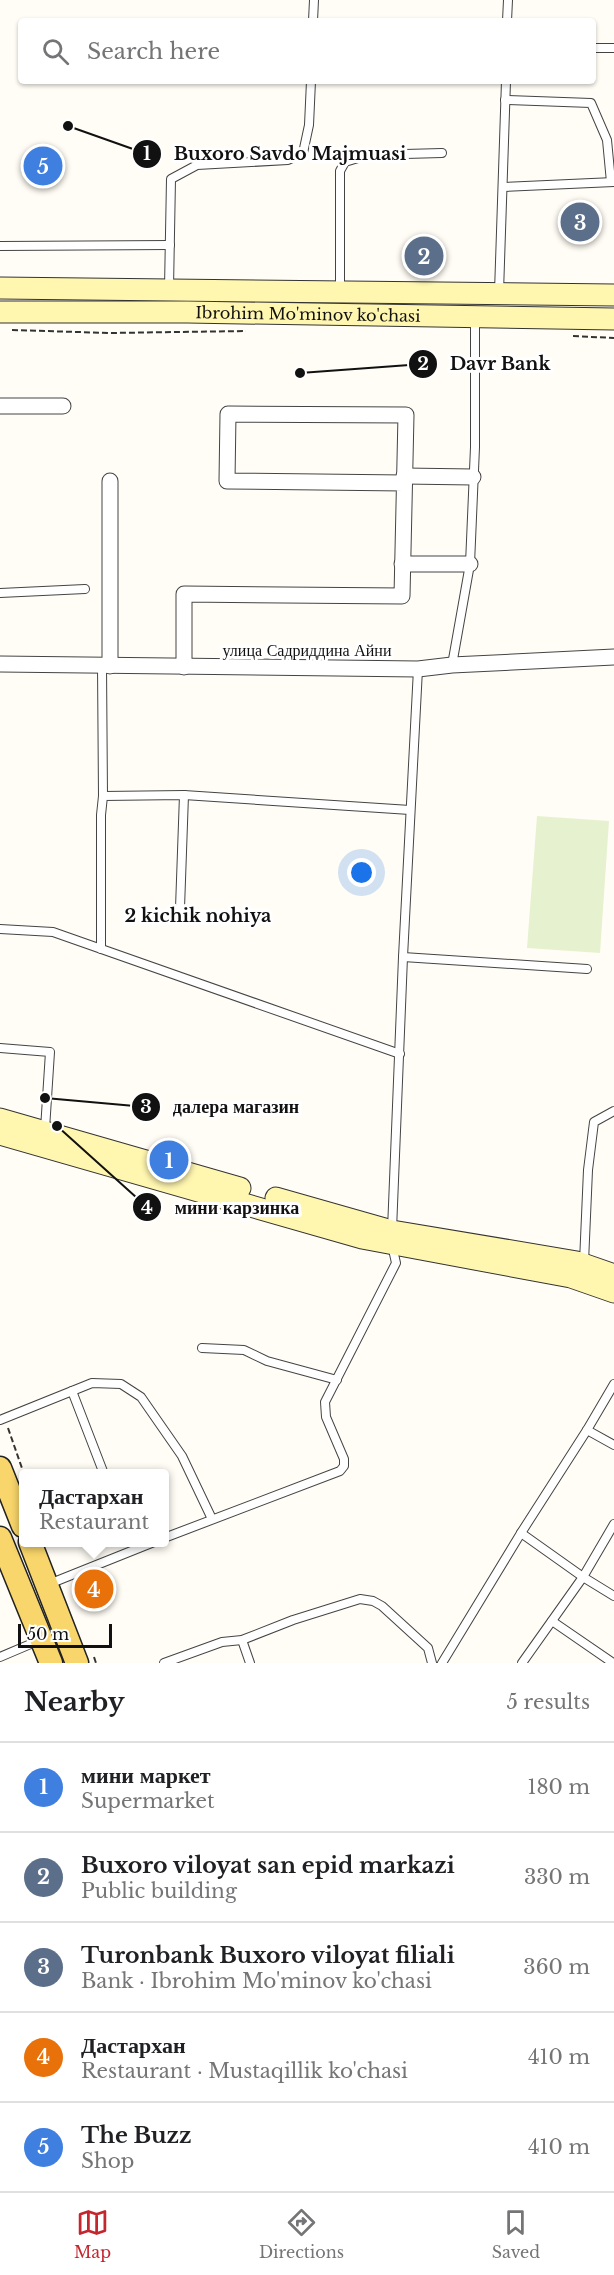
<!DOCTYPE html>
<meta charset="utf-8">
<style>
:root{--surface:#fff;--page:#f2f2f2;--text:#202124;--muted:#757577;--line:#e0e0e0;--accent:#c4262e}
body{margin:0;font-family:"Libre Baskerville",serif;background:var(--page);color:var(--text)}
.scale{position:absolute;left:18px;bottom:15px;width:94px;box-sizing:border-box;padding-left:6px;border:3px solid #111;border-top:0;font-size:16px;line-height:21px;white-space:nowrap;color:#111;-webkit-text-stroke:4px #fff;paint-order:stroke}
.you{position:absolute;left:362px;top:873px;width:21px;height:21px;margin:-15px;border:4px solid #fff;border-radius:50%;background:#1a73e8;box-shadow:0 0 0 9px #1a73e833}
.badge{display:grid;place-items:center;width:39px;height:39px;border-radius:50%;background:var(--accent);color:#fff;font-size:20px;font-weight:700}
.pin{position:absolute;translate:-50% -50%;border:3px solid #fff;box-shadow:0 2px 6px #0006}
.popup{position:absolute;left:19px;top:1469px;width:150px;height:78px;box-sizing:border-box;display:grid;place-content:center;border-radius:6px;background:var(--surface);filter:drop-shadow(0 2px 4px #0005);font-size:20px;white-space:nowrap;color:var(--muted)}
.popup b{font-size:22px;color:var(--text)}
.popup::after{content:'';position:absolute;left:50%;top:100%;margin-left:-12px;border:12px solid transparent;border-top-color:var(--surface)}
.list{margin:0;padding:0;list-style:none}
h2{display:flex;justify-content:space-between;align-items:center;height:78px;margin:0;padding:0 24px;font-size:26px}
h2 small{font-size:20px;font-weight:400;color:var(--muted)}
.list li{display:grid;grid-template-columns:39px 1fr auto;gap:18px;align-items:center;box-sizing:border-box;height:90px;padding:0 24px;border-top:2px solid var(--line)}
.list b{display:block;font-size:22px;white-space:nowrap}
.list p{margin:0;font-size:20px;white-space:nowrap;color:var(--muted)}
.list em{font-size:20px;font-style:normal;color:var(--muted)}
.icon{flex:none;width:33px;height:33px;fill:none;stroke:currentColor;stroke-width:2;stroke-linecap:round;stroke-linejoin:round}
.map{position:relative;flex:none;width:614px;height:1663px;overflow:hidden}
.search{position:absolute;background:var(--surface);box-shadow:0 2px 4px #0004;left:18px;right:18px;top:18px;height:66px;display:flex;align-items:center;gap:15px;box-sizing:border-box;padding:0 21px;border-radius:6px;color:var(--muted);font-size:22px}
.sheet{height:528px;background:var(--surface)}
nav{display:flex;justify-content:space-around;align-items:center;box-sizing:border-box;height:84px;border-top:2px solid var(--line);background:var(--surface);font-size:16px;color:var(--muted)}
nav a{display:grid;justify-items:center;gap:3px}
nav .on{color:var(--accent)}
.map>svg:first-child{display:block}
.pitch{fill:#e6f2cf}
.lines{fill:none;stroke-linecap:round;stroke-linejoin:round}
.lane-casing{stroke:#444;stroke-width:10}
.street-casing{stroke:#444;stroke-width:17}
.secondary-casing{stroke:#333;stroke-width:23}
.primary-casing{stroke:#222;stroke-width:25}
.path{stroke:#333;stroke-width:2;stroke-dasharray:6 3;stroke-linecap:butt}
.lane{stroke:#fff;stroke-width:8}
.street{stroke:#fff;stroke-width:15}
.secondary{stroke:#fff6b0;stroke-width:21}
.primary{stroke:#f9d66b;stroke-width:22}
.labels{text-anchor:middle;stroke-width:6;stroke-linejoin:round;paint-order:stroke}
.street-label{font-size:16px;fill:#111;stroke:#fff}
.neighbourhood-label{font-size:18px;font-weight:bold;fill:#111;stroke:#fff}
.leader{fill:none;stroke:#111;stroke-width:2}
.callout-dot{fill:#111;stroke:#fff;stroke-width:2}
.mark-label{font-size:18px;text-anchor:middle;font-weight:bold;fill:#fff}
.callout-label{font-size:18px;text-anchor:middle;font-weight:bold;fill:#111;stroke:#fff;stroke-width:6;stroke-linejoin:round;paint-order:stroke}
</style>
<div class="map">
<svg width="614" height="1663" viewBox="0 0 614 1663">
<rect width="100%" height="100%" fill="#fffdf5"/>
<path class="pitch" d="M537,816L609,821L600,953L527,948Z"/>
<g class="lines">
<g class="lane-casing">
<g id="lane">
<path d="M313,21L314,0"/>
<path d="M507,21L508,0"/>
<path d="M593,48H614"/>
<path d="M505,100L591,103L607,140L611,182"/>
<path d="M503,187L614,182"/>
<path d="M0,246L170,245"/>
<path d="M169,288L171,179L197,165L288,160L303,153L309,125L311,81"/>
<path d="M340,290V171L345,162L368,155L442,153"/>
<path d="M499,292L506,81"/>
<path d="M0,593L85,589"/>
<path d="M452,665L470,564L475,447V318"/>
<path d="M102,666L103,796"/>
<path d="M180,908L184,795"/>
<path d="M0,929L53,932L400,1054"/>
<path d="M101,949V815L103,796L184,795L410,810"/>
<path d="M403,957L587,969"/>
<path d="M0,1048L50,1052L45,1129"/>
<path d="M392,1230L403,957L418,669"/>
<path d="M584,1262L588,1170L594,1122L614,1111"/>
<path d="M202,1348L244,1350L267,1361L337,1380"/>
<path d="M72,1391L104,1474"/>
<path d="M0,1420L92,1383L121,1384L141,1397L182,1456L212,1519"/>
<path d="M587,1430L614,1445"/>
<path d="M521,1533L583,1577L614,1596"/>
<path d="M164,1538L340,1471L344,1466V1459L326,1417L325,1402L396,1263L392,1245"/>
<path d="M49,1584L154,1542"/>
<path d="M552,1621L613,1663"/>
<path d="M242,1640L250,1663"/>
<path d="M0,1657L40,1640"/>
<path d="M164,1663L222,1642L242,1640L293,1620L360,1599L373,1601L382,1606L428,1648L432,1663"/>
<path d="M442,1663L521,1533L587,1430L614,1384"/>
<path d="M522,1663L583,1577L614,1524"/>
</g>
</g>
<g class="street-casing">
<g id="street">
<path d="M0,406H63"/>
<path d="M404,476L473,477"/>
<path d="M110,481V666"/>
<path d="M402,564H470"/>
<path d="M0,664L418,669L452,665L614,657"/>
<path d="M184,667V594L402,596L406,415L228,414L227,481L404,483"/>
</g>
</g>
<g class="secondary-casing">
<g id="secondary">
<path d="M0,288L614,295"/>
<path id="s1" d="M0,312H187L614,319"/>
<path d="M0,1119L240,1188"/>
<path d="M0,1134L362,1238L571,1277L614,1292"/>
<path d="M276,1198L392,1231L577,1262L614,1275"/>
</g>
</g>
<g class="primary-casing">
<g id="primary">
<path d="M0,1468L23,1526"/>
<path d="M0,1538L51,1663"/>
<path d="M30,1542L77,1663"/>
</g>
</g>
<g class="path">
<path d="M12,330L110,333L246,331"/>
<path d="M573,336L614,338"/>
<path d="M8,1428L24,1474"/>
<path d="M94,1657L96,1663"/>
</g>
<use href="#lane" class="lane"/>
<use href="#street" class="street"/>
<use href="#secondary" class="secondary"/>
<use href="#primary" class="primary"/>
</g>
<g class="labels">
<g class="street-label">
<text dy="6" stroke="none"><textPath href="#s1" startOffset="308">Ibrohim Mo'minov ko'chasi</textPath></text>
<text x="307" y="656">улица Садриддина Айни</text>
</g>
<g class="neighbourhood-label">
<text x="198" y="922">2 kichik nohiya</text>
</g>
</g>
<path class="leader" d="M68 126L147 154M300 373L423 364M45 1098L146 1107M57 1126L147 1207"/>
<g class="callout-dot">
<circle cx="68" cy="126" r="6"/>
<circle cx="300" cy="373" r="6"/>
<circle cx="45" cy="1098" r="6"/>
<circle cx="57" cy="1126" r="6"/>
<circle cx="147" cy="154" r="15"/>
<circle cx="423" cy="364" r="15"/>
<circle cx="146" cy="1107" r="15"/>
<circle cx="147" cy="1207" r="15"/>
</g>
<g class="mark-label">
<text x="147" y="160">1</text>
<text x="423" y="370">2</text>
<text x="146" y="1113">3</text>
<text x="147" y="1214">4</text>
</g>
<g class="callout-label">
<text x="290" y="160">Buxoro Savdo Majmuasi</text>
<text x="500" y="370">Davr Bank</text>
<text x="236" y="1113">далера магазин</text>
<text x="237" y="1214">мини карзинка</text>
</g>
</svg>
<div class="scale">50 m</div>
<div class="you"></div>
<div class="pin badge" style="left:169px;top:1160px;background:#3f7fe0">1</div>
<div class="pin badge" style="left:424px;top:256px;background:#5c6f8a">2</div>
<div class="pin badge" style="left:580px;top:222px;background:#5c6f8a">3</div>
<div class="pin badge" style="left:94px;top:1589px;background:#e8710a">4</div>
<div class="popup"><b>Дастархан</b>Restaurant</div>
<div class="pin badge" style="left:43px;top:166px;background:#3f7fe0">5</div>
<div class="search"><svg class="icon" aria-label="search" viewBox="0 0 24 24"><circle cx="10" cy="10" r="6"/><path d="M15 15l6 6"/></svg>Search here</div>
</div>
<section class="sheet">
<h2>Nearby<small>5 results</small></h2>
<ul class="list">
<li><span class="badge" style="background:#3f7fe0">1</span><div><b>мини маркет</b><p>Supermarket</p></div><em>180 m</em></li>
<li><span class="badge" style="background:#5c6f8a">2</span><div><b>Buxoro viloyat san epid markazi</b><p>Public building</p></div><em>330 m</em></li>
<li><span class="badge" style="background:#5c6f8a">3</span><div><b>Turonbank Buxoro viloyat filiali</b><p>Bank · Ibrohim Mo'minov ko'chasi</p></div><em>360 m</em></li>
<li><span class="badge" style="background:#e8710a">4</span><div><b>Дастархан</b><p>Restaurant · Mustaqillik ko'chasi</p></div><em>410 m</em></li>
<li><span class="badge" style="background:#3f7fe0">5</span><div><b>The Buzz</b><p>Shop</p></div><em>410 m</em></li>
</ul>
</section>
<nav>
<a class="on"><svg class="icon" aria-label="map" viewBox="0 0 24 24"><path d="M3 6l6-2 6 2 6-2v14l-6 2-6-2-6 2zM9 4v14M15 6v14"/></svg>Map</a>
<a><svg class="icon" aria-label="directions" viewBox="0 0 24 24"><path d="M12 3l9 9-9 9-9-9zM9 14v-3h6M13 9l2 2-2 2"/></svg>Directions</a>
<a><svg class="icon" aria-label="saved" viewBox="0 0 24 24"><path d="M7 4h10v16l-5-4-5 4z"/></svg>Saved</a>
</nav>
